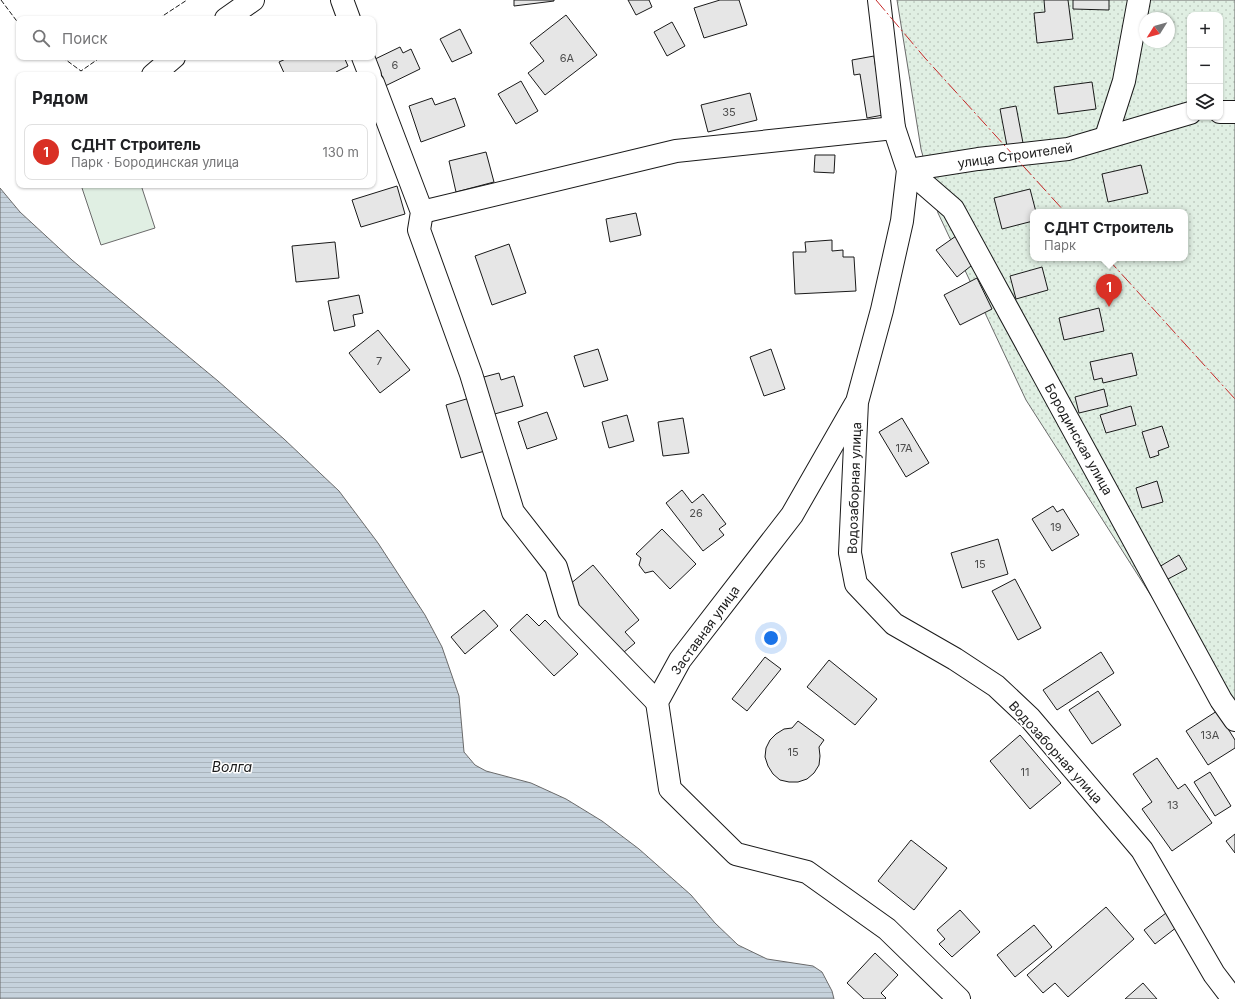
<!DOCTYPE html>
<html lang="ru">
<meta charset="utf-8">
<style>
:root{--surface:#fff;--page:#f6f6f6;--text:#202124;--muted:#757577;--line:#e0e0e0;--accent:#d93025}
body{margin:0;font-family:Inter,sans-serif;background:var(--page);color:var(--text)}
.controls{position:absolute;right:12px;top:12px;display:grid;overflow:hidden;border-radius:8px;box-shadow:0 1px 3px #0004}
.controls button{width:36px;height:36px;display:grid;place-items:center;padding:0;border:0;border-bottom:1px solid var(--line);background:var(--surface);color:var(--text);font:20px sans-serif}
.compass{position:absolute;left:1139px;top:12px;width:36px;height:36px;border-radius:50%;background:var(--surface);box-shadow:0 1px 3px #0004;rotate:233deg}
.you{position:absolute;left:771px;top:638px;width:14px;height:14px;margin:-10px;border:3px solid #fff;border-radius:50%;background:#1a73e8;box-shadow:0 0 0 6px #1a73e833}
.badge{display:grid;place-items:center;width:26px;height:26px;border-radius:50%;background:var(--accent);color:#fff;font-size:13px;font-weight:700}
.pin{position:absolute;translate:-50% -33px;filter:drop-shadow(0 1px 2px #0008)}
.pin::after{content:'';position:absolute;top:21px;width:14px;height:12px;background:inherit;clip-path:polygon(0 0,100% 0,50% 100%)}
.popup{position:absolute;left:1030px;top:209px;width:158px;height:52px;box-sizing:border-box;display:grid;place-content:center;border-radius:8px;background:var(--surface);filter:drop-shadow(0 1px 3px #0005);font-size:13px;white-space:nowrap;color:var(--muted)}
.popup b{font-size:15px;color:var(--text)}
.popup::after{content:'';position:absolute;left:50%;top:100%;margin-left:-8px;border:8px solid transparent;border-top-color:var(--surface)}
.list{margin:0;padding:0;list-style:none}
h2{display:flex;justify-content:space-between;align-items:center;height:52px;margin:0;padding:0 16px;font-size:17px}
h2 small{font-size:13px;font-weight:400;color:var(--muted)}
.list li{display:grid;grid-template-columns:26px 1fr auto;gap:12px;align-items:center;box-sizing:border-box;height:56px;margin:0 8px 8px;padding:0 8px;border:1px solid var(--line);border-radius:8px}
.list b{display:block;font-size:15px;white-space:nowrap}
.list p{margin:0;font-size:13px;white-space:nowrap;color:var(--muted)}
.list em{font-size:13px;font-style:normal;color:var(--muted)}
.icon{flex:none;width:22px;height:22px;fill:none;stroke:currentColor;stroke-width:2;stroke-linecap:round;stroke-linejoin:round}
.map{position:relative;flex:none;width:1235px;height:999px;overflow:hidden}
.search{position:absolute;background:var(--surface);box-shadow:0 1px 3px #0004;left:16px;top:16px;width:360px;height:44px;display:flex;align-items:center;gap:10px;box-sizing:border-box;padding:0 14px;border-radius:8px;color:var(--muted);font-size:15px}
.panel{position:absolute;background:var(--surface);box-shadow:0 1px 3px #0004;left:16px;top:72px;width:360px;height:116px;border-radius:8px}
.map>svg:first-child{display:block}
.garden{fill:url(#garden-dots);stroke:#6a6a6a;fill-rule:evenodd}
.pitch{fill:#e0efe3;stroke:#6a6a6a}
.water{fill:url(#water-rules);stroke:#6a6a6a}
.building{fill:#e6e6e6;stroke:#1a1a1a}
.lines{fill:none;stroke-linecap:round;stroke-linejoin:round}
.minor-casing{stroke:#1a1a1a;stroke-width:24}
.minor{stroke:#fff;stroke-width:22}
.fence{stroke:#1a1a1a;stroke-width:1;stroke-dasharray:5 2;stroke-linecap:butt}
.power{stroke:#c62828;stroke-width:1;stroke-dasharray:14 3 2 3;stroke-linecap:butt}
.labels{text-anchor:middle;stroke-width:3;stroke-linejoin:round;paint-order:stroke}
.number-label{font-size:11px;fill:#4d4d4d}
.street-label{font-size:13px;fill:#1a1a1a;stroke:#fff}
.water-label{font-size:14px;font-style:italic;fill:#1a1a1a;stroke:#fff}
</style>
<div class="map">
<svg width="1235" height="999" viewBox="0 0 1235 999">
<defs>
<pattern id="garden-dots" width="8" height="8" patternUnits="userSpaceOnUse"><rect width="8" height="8" fill="#e0efe3"/><path d="M2 2h.1M6 6h.1" fill="none" stroke="#c0ccc2" stroke-width="1.8" stroke-linecap="round"/></pattern>
<pattern id="water-rules" width="6" height="5" patternUnits="userSpaceOnUse"><rect width="6" height="5" fill="#c6d2dc"/><path d="M0 2.5h6" fill="none" stroke="#aab4bc"/></pattern>
</defs>
<rect width="100%" height="100%" fill="#fff"/>
<path class="garden" d="M897,0H1235V727L1026,400L938,213L921,149ZM1190,15H1220V117H1190ZM1145,18H1169V42H1145ZM1033,212H1185V258H1033Z"/>
<path class="pitch" d="M81,185H141L155,228L101,245Z"/>
<path class="water" d="M0,188L20,212L72,260L218,381L284,439L339,491L378,543L425,615L442,647L459,696L464,752L475,765L486,771L531,783L566,799L602,821L639,849L691,895L715,923L738,945L767,959L813,966L822,972L832,991L834,999H0Z"/>
<g class="building">
<path d="M514,0H554V1L514,6Z"/>
<path d="M628,0H649L652,7L636,15Z"/>
<path d="M720,0H739L747,25L704,38L694,8Z"/>
<path d="M1044,0H1068L1073,39L1037,43L1034,13L1045,12Z"/>
<path d="M1073,0H1109V10L1073,9Z"/>
<path d="M566,15L597,55L545,95L528,73L544,61L530,43Z"/>
<path d="M672,22L685,46L667,56L654,32Z"/>
<path d="M460,29L472,53L452,62L440,39Z"/>
<path d="M400,47L403,53L411,49L420,69L383,87L371,61Z"/>
<path d="M874,56L883,115L867,118L860,74L854,75L852,60Z"/>
<path d="M290,57H344L348,66L336,72L337,75H285L279,62Z"/>
<path d="M521,81L538,111L516,124L498,94Z"/>
<path d="M1092,82L1096,109L1058,114L1054,87Z"/>
<path d="M750,93L757,120L708,132L701,105Z"/>
<path d="M432,98L435,105L455,98L465,126L421,142L409,106Z"/>
<path d="M1016,106L1023,143L1007,146L1000,109Z"/>
<path d="M486,152L494,182L456,192L449,161Z"/>
<path d="M815,155H835L834,173L814,172Z"/>
<path d="M1141,165L1148,193L1108,202L1102,174Z"/>
<path d="M397,186L405,214L361,227L352,200Z"/>
<path d="M1030,189L1036,212H1033V221L1002,229L994,198Z"/>
<path d="M636,213L641,235L610,242L606,219Z"/>
<path d="M956,236L976,262L957,277L936,250Z"/>
<path d="M832,240V251L843,250V257H854L856,291L795,294L793,252H806L805,242Z"/>
<path d="M335,242L339,278L296,282L292,246Z"/>
<path d="M509,244L526,293L492,305L475,256Z"/>
<path d="M1042,267L1048,290L1016,299L1010,276Z"/>
<path d="M977,278L992,309L960,325L944,295Z"/>
<path d="M359,295L363,313L353,315L355,326L334,331L328,301Z"/>
<path d="M1099,308L1104,331L1064,340L1059,318Z"/>
<path d="M378,330L410,370L380,393L349,353Z"/>
<path d="M598,349L608,380L584,387L574,356Z"/>
<path d="M771,349L785,389L764,396L750,357Z"/>
<path d="M1132,353L1137,375L1103,383L1102,378L1094,380L1090,362Z"/>
<path d="M499,373L501,380L514,376L523,406L491,415L480,378Z"/>
<path d="M1104,389L1108,406L1079,413L1075,397Z"/>
<path d="M473,397L488,450L461,458L446,405Z"/>
<path d="M1131,406L1136,425L1106,433L1100,415Z"/>
<path d="M547,412L557,439L527,449L518,422Z"/>
<path d="M627,415L634,441L609,448L602,422Z"/>
<path d="M683,418L689,453L663,456L658,422Z"/>
<path d="M902,418L929,463L906,477L879,432Z"/>
<path d="M1162,426L1169,447L1158,451L1159,455L1150,458L1142,432Z"/>
<path d="M1157,481L1163,502L1142,508L1136,488Z"/>
<path d="M682,490L692,503L703,494L726,524L719,529L724,535L703,551L666,503Z"/>
<path d="M1053,506L1057,512L1063,509L1079,535L1052,551L1032,519Z"/>
<path d="M662,529L696,564L670,589L653,571L645,573L639,565L641,558L636,554Z"/>
<path d="M998,539L1008,574L962,588L951,553Z"/>
<path d="M1179,555L1187,569L1166,580L1159,567Z"/>
<path d="M593,565L639,620L625,632L635,643L618,657L568,596L569,585Z"/>
<path d="M1015,579L1041,628L1018,640L992,591Z"/>
<path d="M484,610L498,626L465,654L451,637Z"/>
<path d="M527,614L539,626L545,620L578,654L554,676L510,630Z"/>
<path d="M1101,652L1114,673L1057,710L1043,690Z"/>
<path d="M765,657L781,669L747,711L732,699Z"/>
<path d="M829,660L877,699L855,725L807,687Z"/>
<path d="M1098,691L1121,725L1092,744L1069,710Z"/>
<path d="M1217,711L1235,740V748L1208,765L1186,731Z"/>
<path d="M798,721L824,740L819,747L820,756L819,765L814,773L807,779L798,782H789L780,780L773,774L768,766L765,757L766,748L770,740L776,734L784,729L792,728Z"/>
<path d="M1020,735L1061,783L1030,809L990,761Z"/>
<path d="M1157,758L1178,789L1185,784L1212,823L1172,851L1142,809L1152,802L1133,774Z"/>
<path d="M1210,772L1231,806L1215,816L1194,782Z"/>
<path d="M1235,834V853L1226,841Z"/>
<path d="M911,840L947,868L914,910L878,881Z"/>
<path d="M1106,907L1134,939L1068,997L1055,983L1043,993L1027,975Z"/>
<path d="M960,910L980,932L952,957L939,944L945,939L937,930Z"/>
<path d="M1166,913L1177,927L1155,944L1144,930Z"/>
<path d="M1034,925L1052,947L1015,977L997,955Z"/>
<path d="M875,953L898,975L881,993L886,998L885,999H864L847,983Z"/>
<path d="M1143,983L1157,999H1125Z"/>
</g>
<g class="lines">
<g class="minor-casing">
<g id="minor">
<path d="M342,0L349,19"/>
<path d="M879,0L894,128L908,170L902,221L882,310L857,402L850,553L856,584L894,624L955,659L996,686L1030,718L1142,850L1214,974L1233,999"/>
<path d="M226,19L253,0"/>
<path d="M363,57L370,75"/>
<path d="M153,75L174,57"/>
<path d="M373,83L422,212L419,230L471,374L513,512L556,567L569,611L657,702"/>
<path d="M1220,112H1235"/>
<path d="M1106,137L1124,81L1139,0"/>
<path d="M908,170L953,209L1221,700L1235,720"/>
<path d="M908,170L978,159L1068,149L1190,113"/>
<path d="M422,212L676,151L894,128"/>
<path d="M855,405L792,515L680,660L657,702L670,789L736,854L807,872L887,929L959,999"/>
</g>
</g>
<use href="#minor" class="minor"/>
<g class="fence">
<path d="M1,0L19,24"/>
<path d="M158,19L187,0"/>
<path d="M62,57L81,71L101,57"/>
</g>
<g class="power">
<path d="M876,0L925,58L1065,212"/>
<path d="M1107,258L1235,399"/>
</g>
</g>
<g class="labels">
<g class="number-label">
<text x="567" y="62">6А</text>
<text x="395" y="69">6</text>
<text x="729" y="116">35</text>
<text x="379" y="365">7</text>
<text x="904" y="452">17А</text>
<text x="696" y="517">26</text>
<text x="1056" y="531">19</text>
<text x="980" y="568">15</text>
<text x="1210" y="739">13А</text>
<text x="793" y="756">15</text>
<text x="1025" y="776">11</text>
<text x="1173" y="809">13</text>
</g>
<g class="street-label">
<text transform="translate(1015 155) rotate(-8)" y="5">улица Строителей</text>
<text transform="translate(1079 439) rotate(61)" y="5">Бородинская улица</text>
<text transform="translate(854 488) rotate(-88)" y="5">Водозаборная улица</text>
<text transform="translate(705 630) rotate(-54)" y="5">Заставная улица</text>
<text transform="translate(1056 752) rotate(48)" y="5">Водозаборная улица</text>
</g>
<g class="water-label">
<text x="232" y="772">Волга</text>
</g>
</g>
</svg>
<div class="controls">
<button>+</button>
<button>−</button>
<button><svg class="icon" aria-label="layers" viewBox="0 0 24 24"><path d="M12 4l9 5-9 5-9-5zM3 14l9 5 9-5"/></svg></button>
</div>
<svg class="compass" viewBox="-18 -18 36 36"><path d="M0-13l5 13h-10z" fill="#e53935"/><path d="M0 13l5-13h-10z" fill="#757577"/></svg>
<div class="you"></div>
<div class="pin badge" style="left:1109px;top:307px">1</div>
<div class="popup"><b>СДНТ Строитель</b>Парк</div>
<div class="search"><svg class="icon" aria-label="search" viewBox="0 0 24 24"><circle cx="10" cy="10" r="6"/><path d="M15 15l6 6"/></svg>Поиск</div>
<section class="panel">
<h2>Рядом<small></small></h2>
<ul class="list">
<li><span class="badge">1</span><div><b>СДНТ Строитель</b><p>Парк · Бородинская улица</p></div><em>130 m</em></li>
</ul>
</section>
</div>
